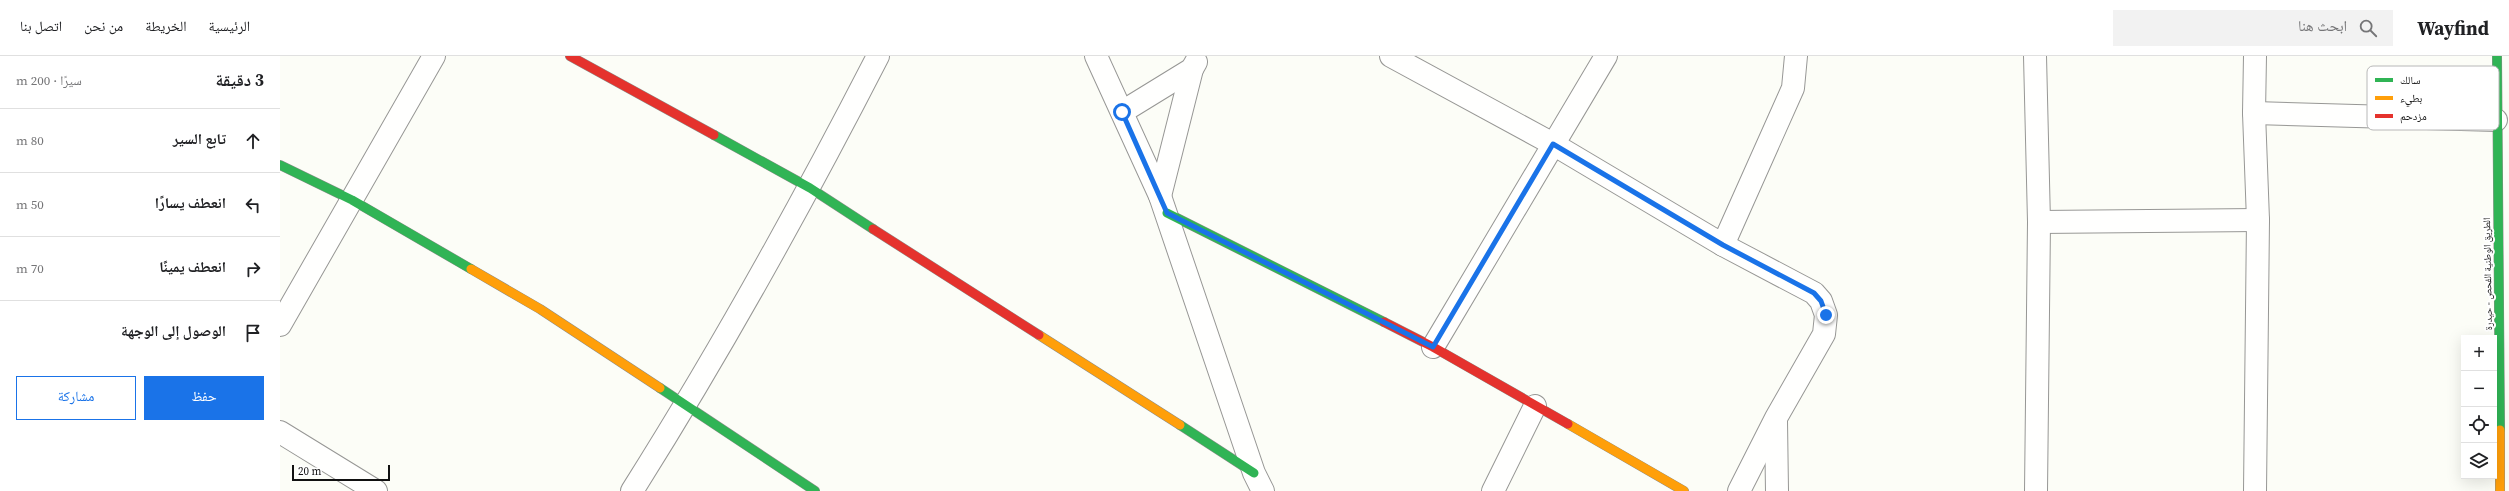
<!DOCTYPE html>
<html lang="ar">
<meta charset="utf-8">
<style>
:root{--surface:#fff;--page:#f2f2f2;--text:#202124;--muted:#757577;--line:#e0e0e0;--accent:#1a73e8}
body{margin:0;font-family:"Source Serif 4","Noto Naskh Arabic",serif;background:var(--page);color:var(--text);direction:rtl}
.controls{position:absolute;right:12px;bottom:12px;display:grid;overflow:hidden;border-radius:0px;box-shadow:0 4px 16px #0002}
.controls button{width:36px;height:36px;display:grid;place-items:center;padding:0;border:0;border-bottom:1px solid var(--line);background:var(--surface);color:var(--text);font:20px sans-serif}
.scale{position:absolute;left:12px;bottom:10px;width:98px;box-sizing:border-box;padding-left:4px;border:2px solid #111;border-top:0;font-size:11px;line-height:14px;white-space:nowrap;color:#111;-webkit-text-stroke:3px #fff;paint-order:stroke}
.stop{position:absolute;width:12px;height:12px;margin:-9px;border:3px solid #1a73e8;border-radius:50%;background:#fff}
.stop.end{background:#1a73e8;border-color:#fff;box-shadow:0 1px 4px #0008}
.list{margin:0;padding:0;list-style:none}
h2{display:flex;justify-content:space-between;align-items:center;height:52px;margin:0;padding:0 16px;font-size:17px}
h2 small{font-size:13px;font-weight:400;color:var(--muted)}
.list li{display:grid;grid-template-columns:26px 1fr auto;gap:12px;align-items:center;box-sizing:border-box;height:64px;padding:0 16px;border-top:1px solid var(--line)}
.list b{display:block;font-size:15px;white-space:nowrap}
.list em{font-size:13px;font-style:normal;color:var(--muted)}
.actions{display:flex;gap:8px;padding:12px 16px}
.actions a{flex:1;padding:9px 0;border:1px solid var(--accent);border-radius:0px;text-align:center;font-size:14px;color:var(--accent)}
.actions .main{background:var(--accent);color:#fff}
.icon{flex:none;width:22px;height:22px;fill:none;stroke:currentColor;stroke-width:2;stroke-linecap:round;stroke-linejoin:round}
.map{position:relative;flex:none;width:2229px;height:435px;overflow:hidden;direction:ltr}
header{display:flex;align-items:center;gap:24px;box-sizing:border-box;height:56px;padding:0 20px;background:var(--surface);border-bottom:1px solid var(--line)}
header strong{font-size:19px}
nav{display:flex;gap:22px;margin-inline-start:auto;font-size:14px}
.search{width:280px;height:36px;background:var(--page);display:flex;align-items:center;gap:10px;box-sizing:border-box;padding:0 14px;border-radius:0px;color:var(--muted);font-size:15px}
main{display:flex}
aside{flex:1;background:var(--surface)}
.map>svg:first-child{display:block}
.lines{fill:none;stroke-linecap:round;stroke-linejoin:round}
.street-casing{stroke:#979795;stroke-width:24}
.fast-casing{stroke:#8d8e8b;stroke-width:10}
.slow-casing{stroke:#8d8e8b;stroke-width:10}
.jam-casing{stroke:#8d8e8b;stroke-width:10}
.street{stroke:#fffffe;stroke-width:22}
.fast{stroke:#30b455;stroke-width:9}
.slow{stroke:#ff9f0a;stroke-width:9}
.jam{stroke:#e5322d;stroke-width:9}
.route{stroke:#1a73e8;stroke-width:5}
.labels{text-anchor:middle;stroke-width:4;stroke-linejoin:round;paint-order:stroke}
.street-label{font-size:10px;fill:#111;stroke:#fff}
.key{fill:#fff;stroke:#b8b8b8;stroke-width:1}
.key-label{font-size:11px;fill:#111}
</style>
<header>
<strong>Wayfind</strong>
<div class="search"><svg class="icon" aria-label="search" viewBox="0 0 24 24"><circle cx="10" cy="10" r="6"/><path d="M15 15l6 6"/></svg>ابحث هنا</div>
<nav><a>الرئيسية</a><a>الخريطة</a><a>من نحن</a><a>اتصل بنا</a></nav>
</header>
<main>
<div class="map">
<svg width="2229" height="435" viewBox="0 0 2229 435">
<rect width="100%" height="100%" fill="#fcfdf7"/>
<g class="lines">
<g class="street-casing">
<g id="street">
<path d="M816,0L880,140L974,417L983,435"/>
<path d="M1111,0L1273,88L1443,189L1513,32L1516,0"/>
<path d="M1755,0L1759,166L1756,435"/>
<path d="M1975,0L1974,57L1978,164L1975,435"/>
<path d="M842,56L912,13L916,6"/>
<path d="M1974,57L2216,64"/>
<path d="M880,140L912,13"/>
<path d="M1759,166L1978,164"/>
<path d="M1443,189L1534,237L1541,245L1546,259L1544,278L1496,362L1459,435"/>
<path d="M0,269L154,0"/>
<path d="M1153,291L1326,0"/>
<path d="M1496,365L1497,435"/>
<path d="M0,376L96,435"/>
<path d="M352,435C441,294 522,148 598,0"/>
<path d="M1213,435L1255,350"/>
</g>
</g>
<g class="fast-casing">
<g id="fast">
<path d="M2217,0L2220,374"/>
<path d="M434,79L530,132L593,173"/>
<path d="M0,109L72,144L191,213"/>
<path d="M887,157L1104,266"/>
<path d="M380,332L535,435"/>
<path d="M900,369L974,417"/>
</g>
</g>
<g class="slow-casing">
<g id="slow">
<path d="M191,213L260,253L380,332"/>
<path d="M759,279L900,369"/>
<path d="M1288,368L1404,435"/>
<path d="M2220,374V435"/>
</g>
</g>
<g class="jam-casing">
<g id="jam">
<path d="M290,0L434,79"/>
<path d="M593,173L759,279"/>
<path d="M1104,266L1153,291L1288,368"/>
</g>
</g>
<use href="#street" class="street"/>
<use href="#fast" class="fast"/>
<use href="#slow" class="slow"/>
<use href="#jam" class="jam"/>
</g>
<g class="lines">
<path class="route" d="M842,56L887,157L1153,291L1273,88L1443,189L1534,237L1541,245L1546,259"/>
</g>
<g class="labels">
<g class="street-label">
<text transform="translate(2207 218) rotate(-91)" y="4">الطريق الوطنية الفحص - حيدرة</text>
</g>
</g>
<rect x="2087" y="10" width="132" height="64" rx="6" class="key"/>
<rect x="2095" y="22" width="18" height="4" fill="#30b455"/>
<rect x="2095" y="40" width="18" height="4" fill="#ff9f0a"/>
<rect x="2095" y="58" width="18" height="4" fill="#e5322d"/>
<g class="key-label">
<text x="2120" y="28">سالك</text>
<text x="2120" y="46">بطيء</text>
<text x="2120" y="64">مزدحم</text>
</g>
</svg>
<div class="controls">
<button>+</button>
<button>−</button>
<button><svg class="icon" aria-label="locate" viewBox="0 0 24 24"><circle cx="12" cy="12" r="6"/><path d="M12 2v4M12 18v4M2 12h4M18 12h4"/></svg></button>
<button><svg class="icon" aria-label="layers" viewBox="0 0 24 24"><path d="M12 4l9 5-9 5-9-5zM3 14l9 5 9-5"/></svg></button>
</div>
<div class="scale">20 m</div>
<div class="stop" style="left:842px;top:56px"></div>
<div class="stop end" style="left:1546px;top:259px"></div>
</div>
<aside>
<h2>3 دقيقة<small>سيرًا · 200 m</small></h2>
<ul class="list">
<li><svg class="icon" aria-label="ahead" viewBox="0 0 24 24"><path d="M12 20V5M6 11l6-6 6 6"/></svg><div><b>تابع السير</b></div><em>80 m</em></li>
<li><svg class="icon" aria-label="left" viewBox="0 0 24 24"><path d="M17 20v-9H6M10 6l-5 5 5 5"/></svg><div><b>انعطف يسارًا</b></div><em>50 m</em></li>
<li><svg class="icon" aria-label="right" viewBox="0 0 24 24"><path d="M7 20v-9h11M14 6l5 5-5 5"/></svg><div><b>انعطف يمينًا</b></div><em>70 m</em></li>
<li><svg class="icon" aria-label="arrive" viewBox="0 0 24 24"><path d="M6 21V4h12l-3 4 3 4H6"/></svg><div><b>الوصول إلى الوجهة</b></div></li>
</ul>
<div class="actions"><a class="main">حفظ</a><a>مشاركة</a></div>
</aside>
</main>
